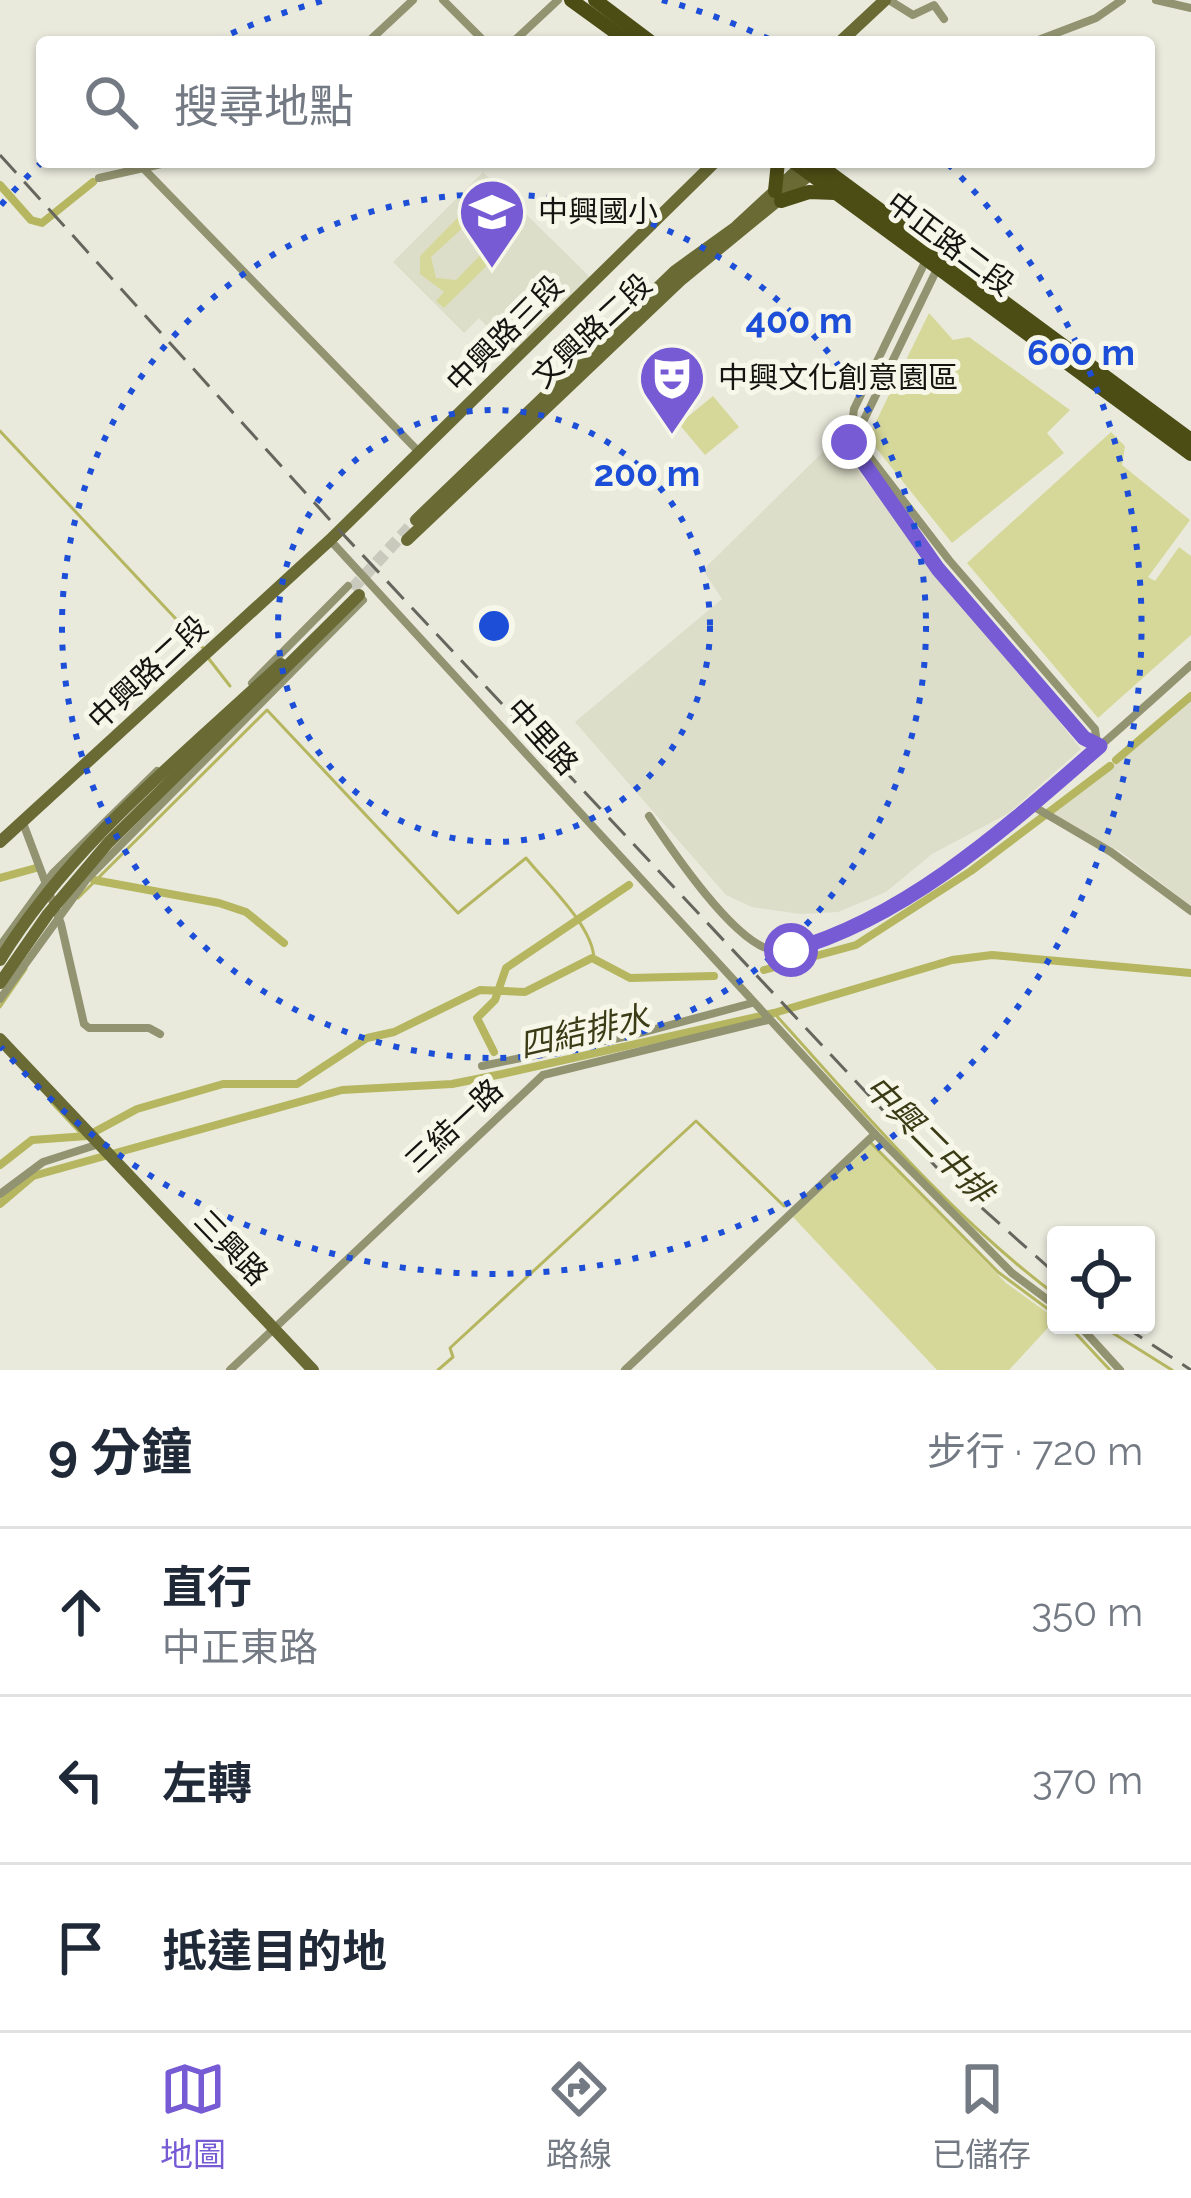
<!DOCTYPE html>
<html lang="zh-TW">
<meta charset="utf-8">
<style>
:root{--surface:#fff;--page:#f6f6f7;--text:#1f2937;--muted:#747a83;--line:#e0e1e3;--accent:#765bd5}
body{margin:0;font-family:Raleway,"Noto Sans TC",sans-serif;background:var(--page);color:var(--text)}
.controls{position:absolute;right:36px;bottom:36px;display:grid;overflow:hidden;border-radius:12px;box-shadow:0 3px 9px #0004}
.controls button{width:108px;height:108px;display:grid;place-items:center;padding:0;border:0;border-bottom:3px solid var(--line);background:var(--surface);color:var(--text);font:60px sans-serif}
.stop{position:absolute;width:36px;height:36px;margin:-27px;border:9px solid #765bd5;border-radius:50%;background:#fff}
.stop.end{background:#765bd5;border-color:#fff;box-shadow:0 3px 12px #0008}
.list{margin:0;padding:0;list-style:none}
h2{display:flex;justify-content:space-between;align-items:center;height:156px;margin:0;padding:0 48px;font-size:51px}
h2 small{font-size:39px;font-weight:400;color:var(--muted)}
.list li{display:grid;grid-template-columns:78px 1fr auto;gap:36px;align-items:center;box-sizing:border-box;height:168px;padding:0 48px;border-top:3px solid var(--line)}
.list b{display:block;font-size:45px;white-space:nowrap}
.list p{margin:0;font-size:39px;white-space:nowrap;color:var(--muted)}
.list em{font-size:39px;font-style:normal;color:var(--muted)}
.icon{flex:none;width:66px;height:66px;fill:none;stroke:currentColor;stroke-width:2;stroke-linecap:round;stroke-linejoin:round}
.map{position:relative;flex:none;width:1191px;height:1370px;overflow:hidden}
.search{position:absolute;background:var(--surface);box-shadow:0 3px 9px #0004;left:36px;right:36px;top:36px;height:132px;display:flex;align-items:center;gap:30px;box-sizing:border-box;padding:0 42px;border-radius:12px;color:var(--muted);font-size:45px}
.sheet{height:660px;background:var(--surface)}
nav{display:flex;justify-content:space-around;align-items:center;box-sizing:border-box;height:168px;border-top:3px solid var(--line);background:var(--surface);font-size:33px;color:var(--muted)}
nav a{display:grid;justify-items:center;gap:6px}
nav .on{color:var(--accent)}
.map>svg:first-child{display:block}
.built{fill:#dddec9}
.green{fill:#d6d899;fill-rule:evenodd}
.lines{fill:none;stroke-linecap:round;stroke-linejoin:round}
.stream{stroke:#b5b65f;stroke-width:3}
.canal{stroke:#b5b65f;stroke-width:8}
.secondary-tunnel{stroke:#c9cabd;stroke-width:12;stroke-dasharray:12 6;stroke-linecap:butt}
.street{stroke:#929370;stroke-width:8}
.secondary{stroke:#696a34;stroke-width:12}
.primary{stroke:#4c4c15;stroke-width:14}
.rail{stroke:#66665e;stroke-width:3;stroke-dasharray:24 12;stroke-linecap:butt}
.route{stroke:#765bd5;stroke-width:15}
.ring{fill:none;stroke:#1d4ed8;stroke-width:6;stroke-dasharray:6 12}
.labels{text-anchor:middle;stroke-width:10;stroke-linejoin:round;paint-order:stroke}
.poi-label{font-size:30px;fill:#141410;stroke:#f6f7e9;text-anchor:start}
.street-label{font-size:30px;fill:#141410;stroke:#f6f7e9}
.water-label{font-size:33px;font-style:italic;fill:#3b3b16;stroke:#f6f7e9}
.centre{fill:#1d4ed8;stroke:#f6f7e9;stroke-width:6}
.ring-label{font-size:36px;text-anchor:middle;font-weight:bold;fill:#1d4ed8;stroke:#f6f7e9;stroke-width:10;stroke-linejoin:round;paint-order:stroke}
</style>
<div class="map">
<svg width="1191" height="1370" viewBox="0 0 1191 1370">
<rect width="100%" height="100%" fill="#e9eadc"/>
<g class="built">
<path d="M483,172L592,279L516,356L479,318L464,333L393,262Z"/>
<path d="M834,441L1081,749L1009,813L932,854L886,892L838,912L801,914L752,907L726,895L575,722L722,599L703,570Z"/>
<path d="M1191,701V906L1121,852L1051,814Z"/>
</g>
<g class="green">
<path d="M479,203L500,211L508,228L514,223L522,231L444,308L436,301L444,292L420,274V256L469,206ZM479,213L498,221L497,238L456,280L436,278L431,257Z"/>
<path d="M929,313L953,340L969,337L1070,410L1047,433L1064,453L952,543L868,438Z"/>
<path d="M713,396L739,427L705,455L679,424Z"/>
<path d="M1111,432L1125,446L1122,465L1190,520L1148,577L1155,581L1179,547L1191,556V635L1098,718L967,563Z"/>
<path d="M871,1144L1006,1283L1056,1319L1009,1370H937L793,1217Z"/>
</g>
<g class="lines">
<g class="stream">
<path d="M0,431L205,650"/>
<path d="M209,659L230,686"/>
<path d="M78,898L267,710L458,913L526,858C547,884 593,926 594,959"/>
<path d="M0,1007L26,969"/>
<path d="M774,1013C862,1110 950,1216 1056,1295"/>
<path d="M51,1102L83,1136"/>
<path d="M871,1143L998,1272L1056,1315"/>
<path d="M1068,1325L1110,1370"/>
<path d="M1100,1325L1172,1370"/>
<path d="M438,1370L453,1357L450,1348L696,1121L784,1206"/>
</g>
<g class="canal">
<path d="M0,185L31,220L42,223L93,182"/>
<path d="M1116,760L1191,696"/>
<path d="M0,878L36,868"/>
<path d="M94,880L219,903L246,912L284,943"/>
<path d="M764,970L856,945L971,871L1110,766"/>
<path d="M494,1052L477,1018L495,1000L506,968L629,885"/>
<path d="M0,1165L32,1140L87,1136L137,1109L223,1084H297L367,1038L394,1032L480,990L525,992L592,958L630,978L714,976"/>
<path d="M0,1204L33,1176L342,1090L452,1084L502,1074L774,1013L952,960L992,955L1191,973"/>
</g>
<path class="secondary-tunnel" d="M352,589L416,520"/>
<g class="street">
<path d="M443,0L485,42"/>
<path d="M889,0L913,15L934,5L944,19"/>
<path d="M1156,0L1191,8"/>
<path d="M368,42L413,0"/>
<path d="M513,42L558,0"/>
<path d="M1033,42L1096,18L1122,0"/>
<path d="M143,168L419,452"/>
<path d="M99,178L170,162"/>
<path d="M927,258L854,409L849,447L938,569L1084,738L1096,740"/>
<path d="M938,267L860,428L859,443L949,560L1095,729L1097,743"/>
<path d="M330,540L875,1134L1012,1273L1056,1306"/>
<path d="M252,683L348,586"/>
<path d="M1031,805L1111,852L1191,911"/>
<path d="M649,816C671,849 733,942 772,950C864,968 1120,728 1191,665"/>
<path d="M23,823L61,924L84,1024L89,1028H149L160,1034"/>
<path d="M0,946L53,873L157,771"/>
<path d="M0,999L87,879L363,600"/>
<path d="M482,1066L633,1035L752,1003"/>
<path d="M0,1194L43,1162L99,1144"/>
<path d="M1079,1325L1120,1370"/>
<path d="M230,1370L543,1075L768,1020"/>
<path d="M625,1370L875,1134"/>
</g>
<g class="secondary">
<path d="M840,42L885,0"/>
<path d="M416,520L675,271L736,227L805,163"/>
<path d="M407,540L682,279L809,175V168"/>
<path d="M0,842L330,540L715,162"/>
<path d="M0,960C72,843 182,757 281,664"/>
<path d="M0,983L48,914L108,843L359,595"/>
<path d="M0,1039L313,1370"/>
</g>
<g class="primary">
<path d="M571,0L629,42"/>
<path d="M595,0L651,42"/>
<path d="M794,162L1191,454"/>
<path d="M815,162L1191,440"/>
<path d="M775,191L778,162"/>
<path d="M781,201L809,192L835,193"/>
</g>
<g class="rail">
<path d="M0,155L340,531L938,1169L1056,1274"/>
<path d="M1122,1325L1191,1370"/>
</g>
</g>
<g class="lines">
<path class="route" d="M791,950C909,917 1010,824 1100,746L1084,738L938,569L849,442"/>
</g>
<g class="ring">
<circle cx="494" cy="626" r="216"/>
<circle cx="494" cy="626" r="432"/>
<path d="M1 205A648 648 0 0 1 40 164M215 41A648 648 0 0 1 326 0M662 0A648 648 0 0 1 773 41M948 164A648 648 0 1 1 1 1047"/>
</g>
<defs>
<g id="school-pin" transform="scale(3.45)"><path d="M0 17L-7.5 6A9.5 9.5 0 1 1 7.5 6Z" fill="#765bd5" stroke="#f6f7e9"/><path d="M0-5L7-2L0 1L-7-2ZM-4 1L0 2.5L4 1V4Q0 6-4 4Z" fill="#fff"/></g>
<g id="theatre-pin" transform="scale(3.45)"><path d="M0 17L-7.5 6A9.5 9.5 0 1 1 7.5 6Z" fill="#765bd5" stroke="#f6f7e9"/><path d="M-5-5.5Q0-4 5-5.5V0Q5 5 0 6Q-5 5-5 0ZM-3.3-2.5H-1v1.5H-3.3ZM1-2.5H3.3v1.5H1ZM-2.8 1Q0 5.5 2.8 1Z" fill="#fff"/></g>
</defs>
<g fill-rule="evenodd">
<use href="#school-pin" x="492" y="212"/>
<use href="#theatre-pin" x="672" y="378"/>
</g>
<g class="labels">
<g class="poi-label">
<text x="538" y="222">中興國小</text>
<text x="718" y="388">中興文化創意園區</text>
</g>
<g class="street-label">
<text transform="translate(950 244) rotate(37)" y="10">中正路二段</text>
<text transform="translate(592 331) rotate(-43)" y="10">文興路二段</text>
<text transform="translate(505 334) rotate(-45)" y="10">中興路三段</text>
<text transform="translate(148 673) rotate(-43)" y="10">中興路二段</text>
<text transform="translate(542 737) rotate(48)" y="10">中里路</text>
<text transform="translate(454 1126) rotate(-43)" y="10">三結一路</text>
<text transform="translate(231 1248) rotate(46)" y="10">三興路</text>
</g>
<g class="water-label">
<text transform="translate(584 1031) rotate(-13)" y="12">四結排水</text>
<text transform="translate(929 1139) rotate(45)" y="12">中興二中排</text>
</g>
</g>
<circle cx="494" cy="626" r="18" class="centre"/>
<g class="ring-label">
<text x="799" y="333">400 m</text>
<text x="1081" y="365">600 m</text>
<text x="647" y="486">200 m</text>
</g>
</svg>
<div class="controls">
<button><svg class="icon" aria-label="locate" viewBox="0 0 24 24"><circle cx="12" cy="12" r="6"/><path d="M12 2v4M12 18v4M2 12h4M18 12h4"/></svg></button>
</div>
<div class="stop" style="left:791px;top:950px"></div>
<div class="stop end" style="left:849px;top:442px"></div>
<div class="search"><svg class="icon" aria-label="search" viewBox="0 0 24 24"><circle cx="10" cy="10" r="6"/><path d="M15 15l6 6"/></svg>搜尋地點</div>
</div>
<section class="sheet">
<h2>9 分鐘<small>步行 · 720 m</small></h2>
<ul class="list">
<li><svg class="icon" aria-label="ahead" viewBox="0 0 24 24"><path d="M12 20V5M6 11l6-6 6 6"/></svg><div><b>直行</b><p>中正東路</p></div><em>350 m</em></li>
<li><svg class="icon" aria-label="left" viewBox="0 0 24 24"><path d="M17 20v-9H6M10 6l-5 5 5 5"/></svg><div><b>左轉</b></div><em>370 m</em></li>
<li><svg class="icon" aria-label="arrive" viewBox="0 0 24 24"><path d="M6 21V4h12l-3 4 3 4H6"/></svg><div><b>抵達目的地</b></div></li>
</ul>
</section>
<nav>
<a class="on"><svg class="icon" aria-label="map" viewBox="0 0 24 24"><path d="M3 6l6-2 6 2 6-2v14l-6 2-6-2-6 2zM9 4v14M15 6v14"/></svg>地圖</a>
<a><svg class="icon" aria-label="directions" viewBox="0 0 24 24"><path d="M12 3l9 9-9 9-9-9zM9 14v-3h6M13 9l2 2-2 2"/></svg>路線</a>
<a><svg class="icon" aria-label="saved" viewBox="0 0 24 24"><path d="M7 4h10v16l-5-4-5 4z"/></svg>已儲存</a>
</nav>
